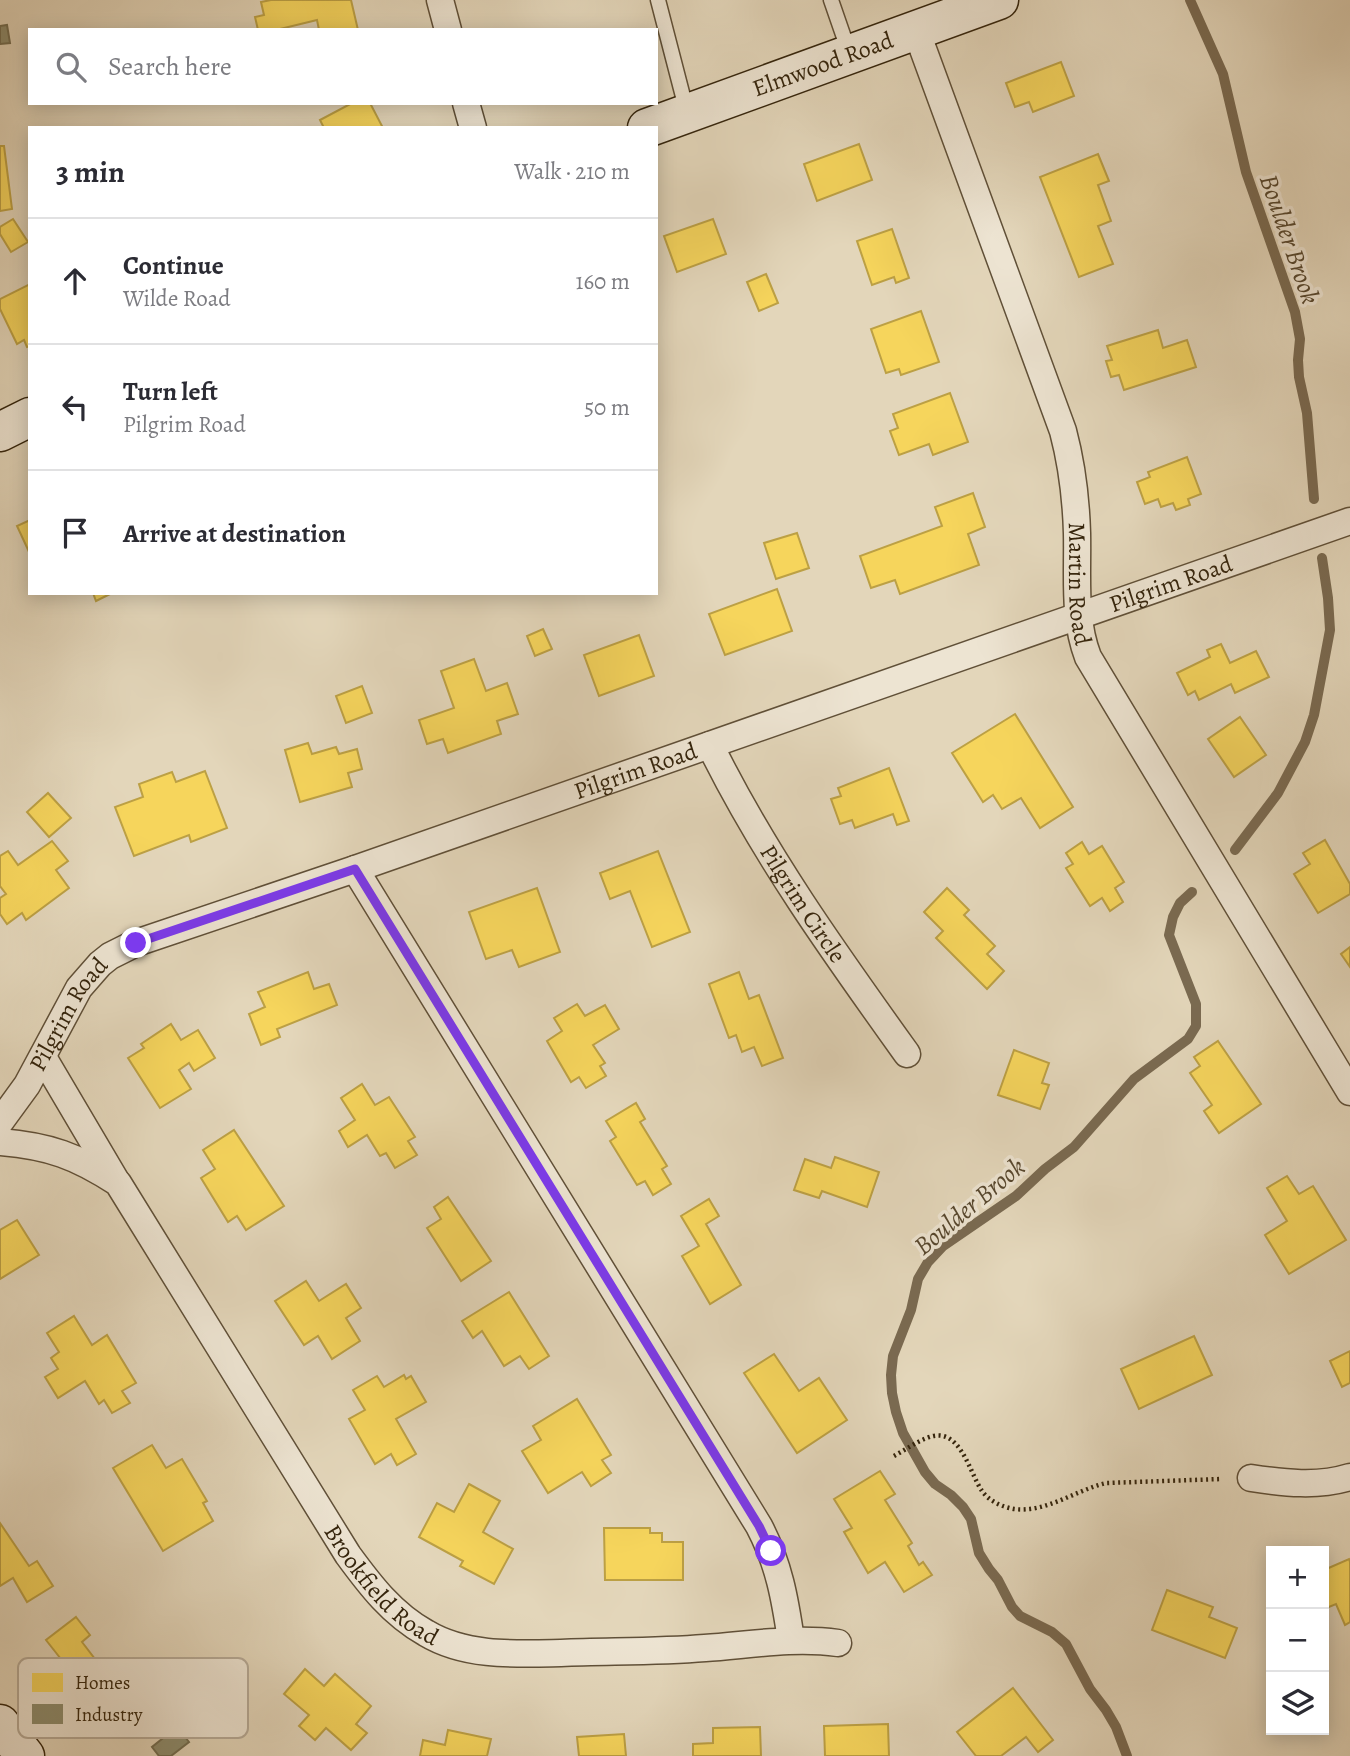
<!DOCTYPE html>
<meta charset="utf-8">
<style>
:root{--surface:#fff;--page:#f7f7f7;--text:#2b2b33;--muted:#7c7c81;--line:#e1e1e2}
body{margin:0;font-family:Alegreya,serif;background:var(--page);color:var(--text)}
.controls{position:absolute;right:21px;bottom:21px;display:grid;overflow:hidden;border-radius:0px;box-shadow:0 4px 18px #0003}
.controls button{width:63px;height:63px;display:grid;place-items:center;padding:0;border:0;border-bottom:2px solid var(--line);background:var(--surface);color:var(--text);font:35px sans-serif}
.stop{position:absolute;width:21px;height:21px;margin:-16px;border:5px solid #7c3aed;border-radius:50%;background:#fff}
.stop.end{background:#7c3aed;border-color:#fff;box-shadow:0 2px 7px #0008}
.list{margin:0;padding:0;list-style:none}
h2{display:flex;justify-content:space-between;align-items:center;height:91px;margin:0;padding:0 28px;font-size:30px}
h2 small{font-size:23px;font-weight:400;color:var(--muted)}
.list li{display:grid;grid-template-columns:46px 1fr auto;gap:21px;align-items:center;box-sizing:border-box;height:126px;padding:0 28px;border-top:2px solid var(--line)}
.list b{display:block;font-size:26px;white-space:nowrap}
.list p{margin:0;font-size:23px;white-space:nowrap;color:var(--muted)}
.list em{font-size:23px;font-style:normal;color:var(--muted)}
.icon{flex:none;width:38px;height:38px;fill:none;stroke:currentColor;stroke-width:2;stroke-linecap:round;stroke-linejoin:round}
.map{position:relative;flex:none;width:1350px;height:1756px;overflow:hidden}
.search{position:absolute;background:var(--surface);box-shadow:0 4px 18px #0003;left:28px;top:28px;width:630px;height:77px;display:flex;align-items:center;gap:18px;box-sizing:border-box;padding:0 24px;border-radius:0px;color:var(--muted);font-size:26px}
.panel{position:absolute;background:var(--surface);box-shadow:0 4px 18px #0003;left:28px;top:126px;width:630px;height:469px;border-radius:0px}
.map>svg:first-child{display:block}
.homes{fill:#f6d55c;stroke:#bca044;stroke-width:2}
.industry{fill:#8c8c6e;stroke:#726d51;stroke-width:2}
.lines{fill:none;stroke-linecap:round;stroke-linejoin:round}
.stream{stroke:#7a6a51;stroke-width:10}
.lane-casing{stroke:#605038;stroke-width:17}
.street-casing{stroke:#605038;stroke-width:29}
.secondary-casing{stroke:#34240c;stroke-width:41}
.path{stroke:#34240c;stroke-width:4.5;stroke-dasharray:2 3.5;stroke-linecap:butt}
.lane{stroke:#ede4d2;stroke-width:14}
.street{stroke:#ede4d2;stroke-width:26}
.secondary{stroke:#ede4d2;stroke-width:38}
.route{stroke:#7c3aed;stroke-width:9}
.labels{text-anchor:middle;stroke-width:7;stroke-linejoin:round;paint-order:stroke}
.street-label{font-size:24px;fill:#34240c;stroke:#ede4d2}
.water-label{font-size:26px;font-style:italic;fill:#57472e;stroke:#ede4d2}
.key{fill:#ede4d2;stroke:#b6aa97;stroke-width:2}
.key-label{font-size:19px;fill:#34240c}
</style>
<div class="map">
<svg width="1350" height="1756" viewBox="0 0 1350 1756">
<rect width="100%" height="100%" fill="#e3d6ba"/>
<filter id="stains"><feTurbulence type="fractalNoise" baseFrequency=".00286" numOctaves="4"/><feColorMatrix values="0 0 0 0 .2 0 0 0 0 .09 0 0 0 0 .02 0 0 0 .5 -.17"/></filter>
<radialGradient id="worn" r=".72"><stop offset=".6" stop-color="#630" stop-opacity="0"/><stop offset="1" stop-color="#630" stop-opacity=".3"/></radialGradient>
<g class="homes">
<path d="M271,0H351L358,30H319L317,20L276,30H258L255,17L264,15L261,2Z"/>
<path d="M1061,62L1074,96L1033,112L1029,102L1015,107L1006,83Z"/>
<path d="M352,103H370L383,128H324L320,120Z"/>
<path d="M859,144L872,180L817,201L804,164Z"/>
<path d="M0,146H4L12,209L0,211Z"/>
<path d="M1098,154L1109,181L1098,185L1111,221L1098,226L1113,264L1079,277L1040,177Z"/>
<path d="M13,219L28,242L11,252L0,234V227Z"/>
<path d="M713,219L726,254L677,272L664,236Z"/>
<path d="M892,229L909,278L896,283L894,277L872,285L857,241Z"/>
<path d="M766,274L778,303L759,311L747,282Z"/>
<path d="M30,284V346L27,347L24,340L17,344L0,309V299Z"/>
<path d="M921,311L939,362L901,375L899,369L886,373L871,329Z"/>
<path d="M1158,330L1163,348L1187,340L1196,367L1124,390L1119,375L1111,377L1106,361L1112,360L1107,346Z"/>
<path d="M950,393L968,442L933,455L929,444L899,455L890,431L898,428L893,414Z"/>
<path d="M1187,457L1201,494L1188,499L1190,505L1176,510L1173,503L1161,507L1158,499L1145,504L1137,482L1150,477L1148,472Z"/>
<path d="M973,493L985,527L968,534L979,565L900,594L895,580L871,588L860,556L942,526L935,507Z"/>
<path d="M30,520V554L17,526Z"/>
<path d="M797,533L809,568L776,579L764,543Z"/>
<path d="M777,589L792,631L725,655L709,614Z"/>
<path d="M93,593H112L96,601Z"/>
<path d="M543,629L552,649L535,656L527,636Z"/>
<path d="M639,635L654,676L599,696L584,655Z"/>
<path d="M1221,644L1230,663L1256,651L1269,677L1235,693L1231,684L1199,700L1195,691L1188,695L1177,673L1210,657L1207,650Z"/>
<path d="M474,659L486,691L507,683L518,714L497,721L501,734L448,753L443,739L427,744L419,720L454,708L441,671Z"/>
<path d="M362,686L372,713L346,723L336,696Z"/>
<path d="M1015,714L1073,807L1040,828L1021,798L1002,809L993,795L983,802L952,753Z"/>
<path d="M1240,717L1266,755L1234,777L1208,739Z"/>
<path d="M308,743L312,754L336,747L339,754L357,749L362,769L348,773L352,787L300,802L285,750Z"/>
<path d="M889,768L909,821L897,825L893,814L855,828L852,820L840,824L831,799L841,796L838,788Z"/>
<path d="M205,771L227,828L191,842L189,835L134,856L115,807L143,797L139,784L172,772L176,782Z"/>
<path d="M48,793L71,818L49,837L27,812Z"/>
<path d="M1325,840L1350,884V894L1318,913L1294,874L1310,864L1303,853Z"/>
<path d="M52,841L68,861L56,870L69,888L26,920L22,913L7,924L0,914V898L6,894L0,886V856L8,851L18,865Z"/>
<path d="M1082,842L1089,854L1102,846L1124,882L1115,888L1123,902L1110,911L1102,898L1090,906L1066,868L1073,864L1066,853Z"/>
<path d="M658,851L690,932L652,947L630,891L610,899L600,873Z"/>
<path d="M537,888L560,952L519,967L512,950L486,959L469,912Z"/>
<path d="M947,888L969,910L964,915L995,946L987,954L1004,971L987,989L936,938L943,931L924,912Z"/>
<path d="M1350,947V967L1341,954Z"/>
<path d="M308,972L314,989L329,984L337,1005L277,1029L280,1037L261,1045L249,1014L265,1007L258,992Z"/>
<path d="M739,972L749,999L759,995L783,1058L762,1066L754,1047L742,1052L736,1035L729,1038L709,984Z"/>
<path d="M577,1004L585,1016L605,1005L619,1029L593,1045L605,1063L600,1066L606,1076L586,1088L579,1077L571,1082L547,1041L562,1031L554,1018Z"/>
<path d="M171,1024L181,1040L198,1030L215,1058L194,1071L189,1063L179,1070L191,1089L160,1108L128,1058L144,1048L141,1044Z"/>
<path d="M1218,1041L1261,1104L1219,1133L1204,1111L1212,1105L1190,1073L1200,1066L1194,1057Z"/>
<path d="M1014,1050L1049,1063L1042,1083L1049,1085L1040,1109L998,1095Z"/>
<path d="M362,1084L375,1105L389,1097L415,1137L408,1141L417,1155L395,1168L386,1153L380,1156L367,1135L348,1147L339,1131L355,1120L341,1098Z"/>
<path d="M636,1103L645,1119L640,1122L667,1166L662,1169L671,1184L653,1195L645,1181L637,1185L610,1141L616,1137L606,1121Z"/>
<path d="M234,1130L284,1206L246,1230L237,1216L228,1222L201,1178L215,1169L203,1150Z"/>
<path d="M835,1157L879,1172L867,1207L822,1191L819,1198L794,1190L805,1159L831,1168Z"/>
<path d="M1287,1176L1299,1194L1313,1186L1346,1240L1289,1274L1265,1235L1287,1221L1267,1188Z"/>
<path d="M448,1197L491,1261L461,1281L427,1228L441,1219L434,1207Z"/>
<path d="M709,1199L719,1216L706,1224L741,1285L710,1304L682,1256L699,1246L681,1216Z"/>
<path d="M17,1220L39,1255L0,1279V1230Z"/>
<path d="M306,1281L319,1301L346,1284L361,1308L346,1318L360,1341L332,1359L318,1336L304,1345L275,1301Z"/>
<path d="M509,1292L549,1356L529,1369L520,1356L504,1366L482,1331L473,1338L462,1321Z"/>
<path d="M74,1316L92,1345L107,1335L136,1383L122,1391L130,1403L112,1413L104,1400L99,1404L85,1381L58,1398L45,1377L58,1369L51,1358L59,1352L47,1333Z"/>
<path d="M1194,1336L1212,1375L1139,1409L1121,1369Z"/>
<path d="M1350,1351V1383L1342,1387L1330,1361Z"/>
<path d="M774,1354L799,1391L819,1378L847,1420L797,1453L744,1373Z"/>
<path d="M404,1375L406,1379L411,1376L426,1402L396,1419L416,1454L397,1465L391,1454L375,1464L349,1419L365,1410L353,1390L377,1376L384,1387Z"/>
<path d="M577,1399L611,1455L602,1460L611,1473L591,1486L582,1472L548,1493L522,1451L541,1440L533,1426Z"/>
<path d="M152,1445L166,1468L182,1459L207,1501L203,1503L213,1521L163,1551L113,1468Z"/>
<path d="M880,1471L895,1494L885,1500L912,1543L908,1546L919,1565L923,1562L932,1575L904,1592L885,1562L868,1573L844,1532L852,1528L834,1499Z"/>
<path d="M469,1484L500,1501L483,1532L513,1549L494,1584L460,1566L463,1561L419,1537L437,1503L454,1512Z"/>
<path d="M0,1523L29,1566L37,1561L53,1586L27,1602L13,1578L0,1586Z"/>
<path d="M604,1528H650V1533H662V1542H683V1580H605Z"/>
<path d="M1349,1559L1350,1562V1622L1345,1625L1336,1604L1324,1609V1570Z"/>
<path d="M1167,1590L1213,1607L1209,1617L1237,1628L1225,1658L1152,1630Z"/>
<path d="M76,1617L90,1635L82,1642L102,1668L113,1659L128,1678L78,1718L50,1683L68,1668L46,1640Z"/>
<path d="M305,1669L324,1686L335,1674L371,1706L356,1724L367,1733L351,1750L326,1728L315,1740L299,1726L309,1715L284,1694Z"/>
<path d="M1013,1688L1053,1740L1038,1752L1026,1737L1001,1756H976L957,1732Z"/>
<path d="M888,1724L889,1756H825L824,1726Z"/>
<path d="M760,1727L761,1756H693V1744L713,1743V1728Z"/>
<path d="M448,1730L491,1739L487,1756H420L423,1740L445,1745Z"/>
<path d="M624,1734L626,1756H579L577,1737Z"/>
</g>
<g class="industry">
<path d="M7,25L10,43L0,44V26Z"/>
<path d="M177,1727L189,1742L171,1756H159L152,1747Z"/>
</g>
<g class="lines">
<g class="stream">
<path d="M1190,0L1223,74L1246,172L1295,312L1300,339L1298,360L1299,377L1307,413L1314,499"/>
<path d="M1235,850L1278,793L1305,742L1314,715L1330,630L1328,598L1322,558"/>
<path d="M1127,1756L1116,1727L1106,1710L1090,1689L1066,1644L1052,1632L1020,1616L1012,1607L998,1580L989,1569L979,1553L971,1519L963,1507L951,1495L935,1484L925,1472L903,1433L896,1412L892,1393L891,1375L893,1356L911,1310L918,1279L928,1262L943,1246L1016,1196L1045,1169L1074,1147L1134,1079L1188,1039L1196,1026V1004L1169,935L1173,917L1180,903L1192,892"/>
</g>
<g class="lane-casing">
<g id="lane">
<path d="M658,0L687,112"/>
<path d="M831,0L849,52"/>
</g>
</g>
<g class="street-casing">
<g id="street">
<path d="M440,0L448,30"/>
<path id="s1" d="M916,30L1063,431C1072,465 1076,499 1077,533C1078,575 1073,618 1088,657L1350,1092"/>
<path d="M466,103L473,128"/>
<path id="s2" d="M710,745C764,855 836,955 907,1054"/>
<path d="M355,869L759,1526C779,1564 785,1599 791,1640"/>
<path d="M43,1057L115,1179"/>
<path id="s3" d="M0,1122L27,1085L79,988L100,964L110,956L136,943L355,869L1350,521"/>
<path id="s4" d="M0,1142C49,1146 77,1156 118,1183L348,1555C370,1585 392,1614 426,1633C466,1657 516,1654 561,1653C609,1651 657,1652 705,1648C749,1645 793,1637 838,1643"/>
<path d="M1251,1478C1284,1483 1318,1487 1350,1477"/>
</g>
</g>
<g class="secondary-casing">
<g id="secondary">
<path id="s5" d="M647,128L999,0"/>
<path d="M0,432L30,417"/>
<path d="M0,1724L25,1756"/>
</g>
</g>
<path class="path" d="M894,1456C905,1450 916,1442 927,1438C960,1424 969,1472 982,1491C989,1501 1002,1507 1014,1509C1046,1513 1076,1490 1106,1483L1222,1479"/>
<use href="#lane" class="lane"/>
<use href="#street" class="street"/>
<use href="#secondary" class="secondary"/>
</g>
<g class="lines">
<path class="route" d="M136,943L355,869L759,1526L771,1551"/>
</g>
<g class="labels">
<g class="street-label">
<text dy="8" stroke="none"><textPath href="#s5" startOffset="187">Elmwood Road</textPath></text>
<text dy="8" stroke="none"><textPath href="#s3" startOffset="1325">Pilgrim Road</textPath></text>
<text dy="8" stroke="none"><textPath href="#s1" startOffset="581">Martin Road</textPath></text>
<text dy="8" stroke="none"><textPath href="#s3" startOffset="758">Pilgrim Road</textPath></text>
<text dy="8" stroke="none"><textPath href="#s2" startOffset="184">Pilgrim Circle</textPath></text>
<text dy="8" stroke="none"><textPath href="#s3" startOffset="128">Pilgrim Road</textPath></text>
<text dy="8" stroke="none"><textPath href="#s4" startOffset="609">Brookfield Road</textPath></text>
</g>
<g class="water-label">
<text transform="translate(1290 239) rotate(71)" y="9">Boulder Brook</text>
<text transform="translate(969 1206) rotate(-40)" y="9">Boulder Brook</text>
</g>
</g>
<rect x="18" y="1658" width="230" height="80" rx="10" class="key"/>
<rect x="32" y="1673" width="31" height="19" fill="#f6d55c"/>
<rect x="32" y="1704" width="31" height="20" fill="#8c8c6e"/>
<g class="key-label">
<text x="75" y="1689">Homes</text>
<text x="75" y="1721">Industry</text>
</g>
<rect width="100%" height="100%" filter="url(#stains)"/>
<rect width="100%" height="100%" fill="url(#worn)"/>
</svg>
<div class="controls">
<button>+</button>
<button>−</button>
<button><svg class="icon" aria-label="layers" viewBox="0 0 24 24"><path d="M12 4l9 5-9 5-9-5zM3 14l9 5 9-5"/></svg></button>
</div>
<div class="stop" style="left:771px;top:1551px"></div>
<div class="stop end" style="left:136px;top:943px"></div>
<div class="search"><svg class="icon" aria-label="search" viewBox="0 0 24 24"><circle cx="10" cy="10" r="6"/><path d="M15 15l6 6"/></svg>Search here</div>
<section class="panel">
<h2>3 min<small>Walk · 210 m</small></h2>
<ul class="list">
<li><svg class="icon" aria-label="ahead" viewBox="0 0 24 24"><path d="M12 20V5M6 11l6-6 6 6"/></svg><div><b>Continue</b><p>Wilde Road</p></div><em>160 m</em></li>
<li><svg class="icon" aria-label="left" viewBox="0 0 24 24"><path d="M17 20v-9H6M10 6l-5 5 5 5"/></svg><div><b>Turn left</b><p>Pilgrim Road</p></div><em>50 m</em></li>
<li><svg class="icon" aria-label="arrive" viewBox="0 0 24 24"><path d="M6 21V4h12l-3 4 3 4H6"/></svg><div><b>Arrive at destination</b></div></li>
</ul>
</section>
</div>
